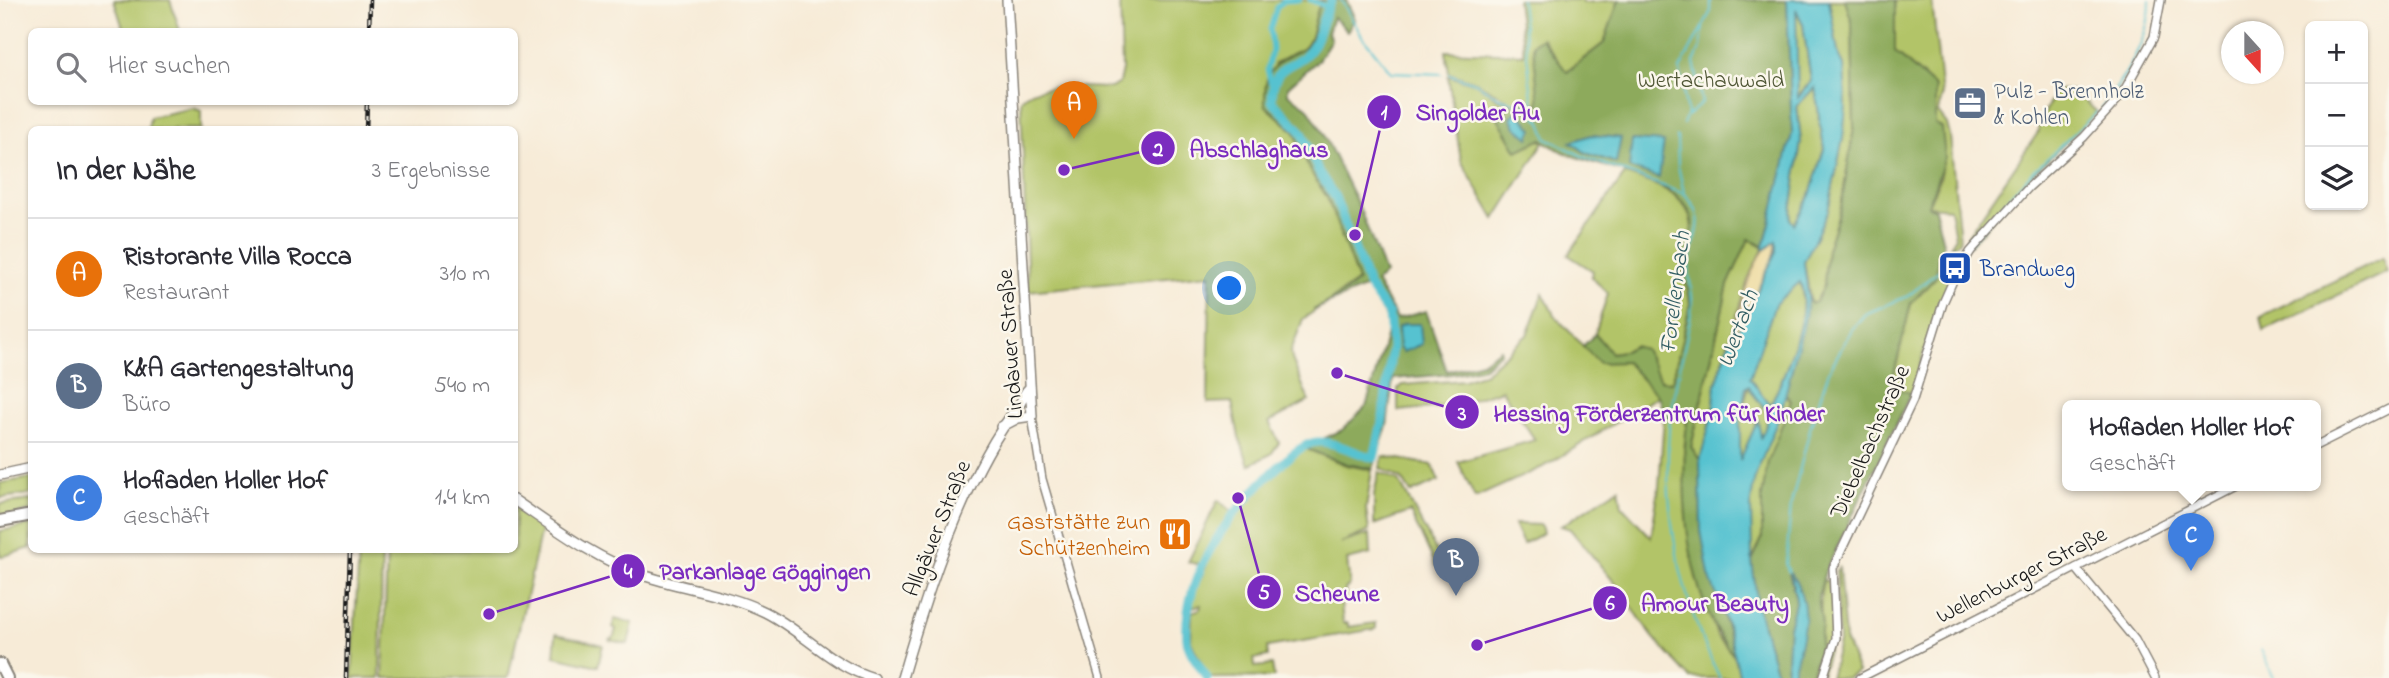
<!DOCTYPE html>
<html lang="de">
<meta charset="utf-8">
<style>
:root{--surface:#fff;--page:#f2f2f3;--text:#2b2b33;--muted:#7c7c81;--line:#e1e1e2;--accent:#db2777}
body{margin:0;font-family:"Indie Flower",sans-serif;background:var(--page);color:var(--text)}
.controls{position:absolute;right:21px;top:21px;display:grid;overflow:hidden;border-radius:10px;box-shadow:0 2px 5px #0004}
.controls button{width:63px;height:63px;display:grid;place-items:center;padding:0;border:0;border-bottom:2px solid var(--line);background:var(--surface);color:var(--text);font:35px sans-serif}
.compass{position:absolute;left:2221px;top:21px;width:63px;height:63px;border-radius:50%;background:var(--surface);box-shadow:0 2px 5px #0004;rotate:159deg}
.you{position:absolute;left:1230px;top:289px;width:24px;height:24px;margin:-18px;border:5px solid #fff;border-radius:50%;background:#1a73e8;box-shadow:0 0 0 10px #1a73e833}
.badge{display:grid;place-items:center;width:46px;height:46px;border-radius:50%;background:var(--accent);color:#fff;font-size:23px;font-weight:700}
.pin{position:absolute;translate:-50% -58px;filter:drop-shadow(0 2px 4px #0008)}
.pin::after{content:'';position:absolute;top:37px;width:24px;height:21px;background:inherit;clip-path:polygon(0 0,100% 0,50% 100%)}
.popup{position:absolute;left:2062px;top:400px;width:259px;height:91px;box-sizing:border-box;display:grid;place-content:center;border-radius:10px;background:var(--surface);filter:drop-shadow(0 2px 5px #0005);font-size:23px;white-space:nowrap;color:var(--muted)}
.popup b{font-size:26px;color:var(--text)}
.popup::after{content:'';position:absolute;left:50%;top:100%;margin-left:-14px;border:14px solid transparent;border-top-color:var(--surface)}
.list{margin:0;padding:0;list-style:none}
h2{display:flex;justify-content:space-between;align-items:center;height:91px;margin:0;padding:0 28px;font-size:30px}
h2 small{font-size:23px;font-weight:400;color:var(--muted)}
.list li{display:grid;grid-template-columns:46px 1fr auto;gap:21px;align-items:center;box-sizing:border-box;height:112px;padding:0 28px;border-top:2px solid var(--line)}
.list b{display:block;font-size:26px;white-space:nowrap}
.list p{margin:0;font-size:23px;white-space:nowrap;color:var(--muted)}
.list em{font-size:23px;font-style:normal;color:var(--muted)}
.icon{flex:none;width:38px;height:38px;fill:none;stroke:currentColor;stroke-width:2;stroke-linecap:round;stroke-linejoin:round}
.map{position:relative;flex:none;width:2389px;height:678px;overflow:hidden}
.search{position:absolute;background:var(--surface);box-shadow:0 2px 5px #0004;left:28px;top:28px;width:490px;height:77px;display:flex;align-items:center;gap:18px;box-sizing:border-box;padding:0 24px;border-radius:10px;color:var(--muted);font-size:26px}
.panel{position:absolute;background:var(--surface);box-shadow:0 2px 5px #0004;left:28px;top:126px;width:490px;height:427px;border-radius:10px}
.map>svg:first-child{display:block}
.green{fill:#b2c467;stroke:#677042;stroke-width:2}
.forest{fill:#8daa5c;stroke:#54633c;stroke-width:2;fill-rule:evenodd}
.sand{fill:#eeda9e;stroke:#857b5d;stroke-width:2}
.water{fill:#56c2d0;stroke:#396f76;stroke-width:2;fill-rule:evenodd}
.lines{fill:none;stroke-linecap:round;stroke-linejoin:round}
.stream{stroke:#56c2d0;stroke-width:2}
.canal{stroke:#56c2d0;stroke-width:5}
.river{stroke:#56c2d0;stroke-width:9}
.minor-casing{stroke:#8a847a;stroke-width:10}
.major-casing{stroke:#8a847a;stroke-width:12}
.highway-casing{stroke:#8a847a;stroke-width:14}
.minor{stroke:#fff;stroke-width:7}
.major{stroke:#fff;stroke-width:9}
.highway{stroke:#fff;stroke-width:10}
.rail-casing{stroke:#1c1c1c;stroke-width:4.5}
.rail{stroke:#fbf7ec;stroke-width:2;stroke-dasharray:5;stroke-linecap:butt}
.labels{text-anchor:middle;stroke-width:5;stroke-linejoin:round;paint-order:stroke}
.park-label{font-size:23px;fill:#505736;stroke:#fbf7ec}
.service-label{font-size:23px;fill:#4e5e75;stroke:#fbf7ec;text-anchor:start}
.transit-label{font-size:23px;fill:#164399;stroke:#fbf7ec;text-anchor:start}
.street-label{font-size:23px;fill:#1c1c1c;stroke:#fbf7ec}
.food-label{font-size:23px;fill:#c56008;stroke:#fbf7ec;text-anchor:end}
.water-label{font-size:24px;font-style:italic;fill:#335e64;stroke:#fbf7ec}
.leader{fill:none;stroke:#7b2cbf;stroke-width:2.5}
.callout-dot{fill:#7b2cbf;stroke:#fbf7ec;stroke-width:2.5}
.mark-label{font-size:21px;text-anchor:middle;font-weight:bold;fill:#fff}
.callout-label{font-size:24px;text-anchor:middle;font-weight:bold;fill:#7b2cbf;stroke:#fbf7ec;stroke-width:5;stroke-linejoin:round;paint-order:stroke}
</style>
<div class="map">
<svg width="2389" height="678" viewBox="0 0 2389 678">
<rect width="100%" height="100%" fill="#fbf7ec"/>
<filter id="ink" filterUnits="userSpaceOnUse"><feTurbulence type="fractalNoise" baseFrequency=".0143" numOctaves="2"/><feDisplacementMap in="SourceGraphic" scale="14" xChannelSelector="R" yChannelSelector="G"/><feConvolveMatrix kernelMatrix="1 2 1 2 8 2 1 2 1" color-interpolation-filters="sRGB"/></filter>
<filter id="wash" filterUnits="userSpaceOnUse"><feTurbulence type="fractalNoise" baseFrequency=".00686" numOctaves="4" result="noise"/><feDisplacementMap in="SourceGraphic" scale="28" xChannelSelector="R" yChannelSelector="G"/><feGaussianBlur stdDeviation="1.57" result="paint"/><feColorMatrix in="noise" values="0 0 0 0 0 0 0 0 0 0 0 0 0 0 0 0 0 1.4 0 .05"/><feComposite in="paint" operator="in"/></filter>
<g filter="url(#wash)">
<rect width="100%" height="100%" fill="#f7ebd7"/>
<g class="green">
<path d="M114,0H170L180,31H124Z"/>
<path d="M1120,0H1322C1313,14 1315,38 1305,47C1298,54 1284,58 1275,63L1265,105L1295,132L1309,169L1327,197L1358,281L1303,319L1291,351L1292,359L1309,401L1269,422L1279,443L1271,454L1249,465L1239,437L1232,402L1208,403L1210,274L1028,291L1021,100C1032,81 1090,88 1111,88L1119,83L1122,70Z"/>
<path d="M1517,0H1581L1582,3L1619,0L1604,43L1566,72L1542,38L1533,44L1540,105L1512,102L1478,83L1449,73L1446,51L1524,54Z"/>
<path d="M1829,0H1845L1852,22L1854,128L1841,207L1827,250L1824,285L1817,302L1811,304L1804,262L1828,211L1843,138L1844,66L1838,52Z"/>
<path d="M1895,0H1932L1942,96L1938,112L1947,124L1950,136L1960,241L1950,247L1955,237L1950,208L1928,206L1941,175L1935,123V87L1895,52Z"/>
<path d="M1795,9L1803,24L1811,81L1797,98Z"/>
<path d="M1448,76L1477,84L1498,99L1511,103L1498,118L1544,142L1495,219L1461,161Z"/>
<path d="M1812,87H1815L1824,149L1810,195L1795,225L1790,219L1801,141L1797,105Z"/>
<path d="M2056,90L2074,91L2097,112L2026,181L1970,245L1967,237L2039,131L2038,126Z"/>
<path d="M193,108L201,111V129H148L150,117Z"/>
<path d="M1625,174C1656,184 1698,197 1691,238C1689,249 1680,256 1682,269C1684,282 1690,291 1690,305L1672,382L1661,381L1644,349L1634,346L1624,351L1610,353L1595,334L1608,293L1591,277L1593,271L1568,255Z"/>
<path d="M1749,238L1764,247L1742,298L1716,384L1713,412L1700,460L1691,448L1728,285Z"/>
<path d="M1962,248L1965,251L1937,310L1911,393L1891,388L1911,303L1936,277L1938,261Z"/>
<path d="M2382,258L2387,272L2264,330L2261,316Z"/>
<path d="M1800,281C1811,320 1786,371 1770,406L1750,378L1775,304Z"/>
<path d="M1543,293L1554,315L1598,362L1626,361L1658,396L1547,465L1475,498L1458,462L1535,440L1502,390L1452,406L1398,411V389L1403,385L1464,380L1485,373L1527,335Z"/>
<path d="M1749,385C1759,409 1779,407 1760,439L1757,421L1740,463V419Z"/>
<path d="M1785,394L1791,400L1762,496V539L1752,561C1751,534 1748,505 1754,478C1761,449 1779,424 1785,394Z"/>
<path d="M1676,415L1687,420L1684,452L1697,576L1717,636L1735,657L1740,678H1690L1653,637L1615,583L1570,529L1561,526L1619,488L1622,506L1651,537L1659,486L1664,416Z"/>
<path d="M1304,448L1346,465L1372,470L1366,509L1369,531L1341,543L1370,534L1371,554L1347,560L1350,585L1345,589L1346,600L1341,602L1343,623H1348V627L1376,623V629L1267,647L1268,656L1254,659L1255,667L1272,665L1274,677L1209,678L1191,642L1192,612L1200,609L1201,605L1192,607L1194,593L1206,566L1188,562L1218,500L1237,515L1267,480Z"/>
<path d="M1383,456L1432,465L1439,481L1411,493L1402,479L1380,468Z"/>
<path d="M1379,472L1399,481L1435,549L1439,554L1450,552L1436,566L1410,512L1374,525V494Z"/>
<path d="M31,478V494L0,498V483Z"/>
<path d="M31,500V511L0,518V504Z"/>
<path d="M515,507L542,526L508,678H383L387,550H514Z"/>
<path d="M1514,524L1541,525L1543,533L1523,544Z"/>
<path d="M31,525V548L0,557V531Z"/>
<path d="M359,550H382L380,678H352Z"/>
<path d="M1839,568L1845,640L1858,672L1847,678H1830L1839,642L1836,571Z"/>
<path d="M1827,580C1838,612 1831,646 1820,678H1810C1816,661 1821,645 1821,627C1822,610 1818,598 1823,581Z"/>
<path d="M614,619L633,623L628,644L609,640L613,639L616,629L613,627Z"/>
<path d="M556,634L603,645L598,666L554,656Z"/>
</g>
<g class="forest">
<path d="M1322,0H1346L1355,19L1347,31L1333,17L1328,33L1331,40L1318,60L1288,87V94L1307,107L1321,129L1359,207L1385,274L1376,282L1397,319L1426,311L1447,371L1482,362L1500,349L1501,352L1484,367L1452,374L1393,379L1387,426L1373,469L1347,464L1304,448L1342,430L1366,407L1388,330L1386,317L1366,287L1313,310L1347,291L1358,281L1327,197L1309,169L1295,132L1265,105C1264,80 1267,67 1290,55C1294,52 1302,50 1305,47C1315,38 1313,14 1322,0Z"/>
<path d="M1619,0H1787L1792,134L1764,247L1749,239L1728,285L1691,447L1700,460L1701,531L1735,657C1684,597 1680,496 1687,420L1664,416L1658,396L1626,362L1599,363L1583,346L1595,334L1611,353L1624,351L1634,346L1645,349L1660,380L1672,382L1690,305C1690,291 1684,282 1682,269C1678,251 1697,239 1691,217C1678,171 1575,169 1542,139L1517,151L1498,118L1512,102L1539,104L1533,44L1541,38L1567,72L1604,43ZM1591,135L1620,138L1616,163L1572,142Z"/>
<path d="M1845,0H1895V52L1935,87V123L1942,128L1945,157L1928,206L1935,209L1944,247L1938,258L1936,277L1911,303L1891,387L1911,393L1825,572L1818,597L1822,624L1819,649L1810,678H1792L1804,623L1789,573L1796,599L1789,628L1786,678H1778L1758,609L1752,561L1762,539V496L1768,461L1791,401L1785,394L1808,297L1811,304L1816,302L1824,285L1827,250L1841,207L1854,128L1852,22Z"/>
</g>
<path class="sand" d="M1777,240L1772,262L1738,331L1734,328C1742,300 1752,251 1777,240Z"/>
<g class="water">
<path d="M1787,0H1829L1838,52L1844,66L1846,106L1843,138L1828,211L1804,262L1808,297L1804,323L1780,415L1755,476L1751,501L1752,561L1758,609L1778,678H1740L1727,624L1709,575L1701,531L1700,460L1713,412L1716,384L1734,328L1738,330L1776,252V241L1765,250L1764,247L1792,134ZM1796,9L1803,24L1811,81L1798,98ZM1815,87L1824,149L1810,195L1794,224L1790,219L1801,141L1797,106ZM1800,282C1812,310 1784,378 1770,405L1750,378L1775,304ZM1749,386C1759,410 1778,404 1761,437L1758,420L1740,460V419L1746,387Z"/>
<path d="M1517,111L1533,129L1529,138L1516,127L1511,117Z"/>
<path d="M1591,135L1621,138L1616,163L1586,153L1571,142Z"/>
<path d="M1632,140L1664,142L1659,178L1629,168Z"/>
<path d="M1405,324H1420L1422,344L1403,352L1399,348L1398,327Z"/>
<path d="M1790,572C1816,609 1801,638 1792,678H1786L1789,628L1796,599Z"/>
</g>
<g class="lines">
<g class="stream">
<path d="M1341,0L1362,36L1391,72L1442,74"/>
<path d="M1521,0L1532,99L1547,138L1584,157L1685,194C1711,223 1692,235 1689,266C1688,278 1693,292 1692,305C1687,347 1672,388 1669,430C1663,516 1681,601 1720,678"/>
<path d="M1449,74L1478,84L1499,98L1529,107L1539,120"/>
<path d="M2102,108C2124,79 2151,37 2150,0"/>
<path d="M1687,116L1702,103L1694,62L1701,47L1703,26"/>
<path d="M1683,124L1687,114L1680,69L1711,11V0"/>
<path d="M1677,137L1678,166L1684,193"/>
<path d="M1969,244L2024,180L2097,112"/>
<path d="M1789,572L1786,565L1791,504L1811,425L1829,371L1852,329L1865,314L1908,296L1964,250"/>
<path d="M2261,650L2274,678"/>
</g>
<g class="canal">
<path d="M1310,0L1327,7"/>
<path d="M1272,87L1267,69L1272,50L1270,29L1277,7L1284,1L1300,0"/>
</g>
<path class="river" d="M1207,678C1201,667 1188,652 1187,640C1182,574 1231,510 1277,468C1287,459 1299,447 1312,443C1330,438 1356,454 1374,458L1383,418L1392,346L1389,315L1369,287L1335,197L1318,171L1302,132L1272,101C1272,58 1297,71 1312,47C1321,32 1322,14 1332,0"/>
</g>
</g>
<g filter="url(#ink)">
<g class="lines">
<g class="minor-casing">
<g id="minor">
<path d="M1032,416L1042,479L1100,678"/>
<path d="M2315,446L2389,409"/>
<path d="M2076,568L2135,640L2155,678"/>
<path d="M1823,678L1836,638L1833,568L1913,400L1943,303L1955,276L1971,251L2029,187L2084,137L2121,96L2154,37L2161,0"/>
<path d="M1860,678L2238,485"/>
</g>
</g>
<g class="major-casing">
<g id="major">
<path d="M1001,427L1018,418L1032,416L1007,0"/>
<path d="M0,475L32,468"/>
<path d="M514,500C555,528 595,559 643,575C684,589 726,593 765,612C803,631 832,667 874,678"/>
<path d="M902,678C927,592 964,475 1019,405C1024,399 1023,392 1030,388"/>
</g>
</g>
<g class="highway-casing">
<g id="highway">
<path d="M0,521L32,515"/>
<path d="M0,664L7,678"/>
</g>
</g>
<use href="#minor" class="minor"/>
<use href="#major" class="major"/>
<use href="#highway" class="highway"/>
<g class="rail-casing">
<g id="rail">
<path d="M369,32L370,0"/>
<path d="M366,130L367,102"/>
<path d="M346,678L350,550"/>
</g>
</g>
<use href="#rail" class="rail"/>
</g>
</g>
<defs>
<g id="office-square" transform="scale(1.75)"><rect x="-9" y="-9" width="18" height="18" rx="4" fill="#5c6f8a" stroke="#fbf7ec"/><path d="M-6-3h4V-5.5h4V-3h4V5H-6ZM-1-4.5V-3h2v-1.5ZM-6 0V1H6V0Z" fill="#fff"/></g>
<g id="bus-square" transform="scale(1.75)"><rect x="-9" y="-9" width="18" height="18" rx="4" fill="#1a4fb4" stroke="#fbf7ec"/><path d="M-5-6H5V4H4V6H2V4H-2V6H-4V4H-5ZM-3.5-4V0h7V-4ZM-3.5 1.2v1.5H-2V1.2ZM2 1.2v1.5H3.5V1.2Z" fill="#fff"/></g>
<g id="restaurant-square" transform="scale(1.75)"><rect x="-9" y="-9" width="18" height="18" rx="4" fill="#e8710a" stroke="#fbf7ec"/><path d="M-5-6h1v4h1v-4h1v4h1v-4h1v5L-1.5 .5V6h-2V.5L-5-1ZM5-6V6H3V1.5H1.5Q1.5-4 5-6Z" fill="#fff"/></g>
</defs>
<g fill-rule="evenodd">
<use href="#office-square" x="1970" y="103"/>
<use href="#bus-square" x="1955" y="268"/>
<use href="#restaurant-square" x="1175" y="534"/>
</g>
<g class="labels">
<g class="park-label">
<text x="1711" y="87">Wertachauwald</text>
</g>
<g class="service-label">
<text x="1994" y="98">Pulz - Brennholz<tspan x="1994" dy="26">&amp; Kohlen</tspan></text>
</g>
<g class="transit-label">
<text x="1980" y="276">Brandweg</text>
</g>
<g class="street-label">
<text transform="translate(1009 344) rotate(-94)" y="8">Lindauer Straße</text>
<text transform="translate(1869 441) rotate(-66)" y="8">Diebelbachstraße</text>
<text transform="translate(936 528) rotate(-68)" y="8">Allgäuer Straße</text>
<text transform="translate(2021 574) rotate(-27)" y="8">Wellenburger Straße</text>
</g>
<g class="food-label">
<text x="1150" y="529">Gaststätte zun<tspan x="1150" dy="26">Schützenheim</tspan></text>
</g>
<g class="water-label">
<text transform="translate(1674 292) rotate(-83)" y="8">Forellenbach</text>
<text transform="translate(1737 328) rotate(-70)" y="8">Wertach</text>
</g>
</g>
<path class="leader" d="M1355 235L1384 112M1064 170L1158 148M1337 373L1462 412M489 614L628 571M1238 498L1264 592M1477 645L1610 603"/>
<g class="callout-dot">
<circle cx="1355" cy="235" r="7"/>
<circle cx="1064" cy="170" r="7"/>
<circle cx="1337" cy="373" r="7"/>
<circle cx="489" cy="614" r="7"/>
<circle cx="1238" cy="498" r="7"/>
<circle cx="1477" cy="645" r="7"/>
<circle cx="1384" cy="112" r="18"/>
<circle cx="1158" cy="148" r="18"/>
<circle cx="1462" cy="412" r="18"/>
<circle cx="628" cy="571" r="18"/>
<circle cx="1264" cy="592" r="18"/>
<circle cx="1610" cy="603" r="18"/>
</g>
<g class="mark-label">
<text x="1384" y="119">1</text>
<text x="1158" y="156">2</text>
<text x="1462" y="420">3</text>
<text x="628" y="578">4</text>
<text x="1264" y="599">5</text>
<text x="1610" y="610">6</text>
</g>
<g class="callout-label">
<text x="1478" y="120">Singolder Au</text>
<text x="1259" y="157">Abschlaghaus</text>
<text x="1659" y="421">Hessing Förderzentrum für Kinder</text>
<text x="765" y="579">Parkanlage Göggingen</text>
<text x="1337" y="601">Scheune</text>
<text x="1715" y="611">Amour Beauty</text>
</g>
</svg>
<div class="controls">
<button>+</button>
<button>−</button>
<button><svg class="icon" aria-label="layers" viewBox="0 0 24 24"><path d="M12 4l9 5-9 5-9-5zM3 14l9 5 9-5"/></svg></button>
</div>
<svg class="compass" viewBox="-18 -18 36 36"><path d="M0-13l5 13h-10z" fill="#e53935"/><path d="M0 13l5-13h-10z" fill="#7c7c81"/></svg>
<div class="you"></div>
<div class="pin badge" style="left:1074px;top:139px;background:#e8710a">A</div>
<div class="pin badge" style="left:1456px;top:596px;background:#5c6f8a">B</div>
<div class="pin badge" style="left:2191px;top:571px;background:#3f7fe0">C</div>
<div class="popup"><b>Hofladen Holler Hof</b>Geschäft</div>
<div class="search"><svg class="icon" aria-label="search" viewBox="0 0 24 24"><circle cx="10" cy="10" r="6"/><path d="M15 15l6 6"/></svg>Hier suchen</div>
<section class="panel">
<h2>In der Nähe<small>3 Ergebnisse</small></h2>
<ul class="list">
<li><span class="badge" style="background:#e8710a">A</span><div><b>Ristorante Villa Rocca</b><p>Restaurant</p></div><em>310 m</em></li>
<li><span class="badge" style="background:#5c6f8a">B</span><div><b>K&amp;A Gartengestaltung</b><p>Büro</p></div><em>540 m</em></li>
<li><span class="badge" style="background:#3f7fe0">C</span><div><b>Hofladen Holler Hof</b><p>Geschäft</p></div><em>1.4 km</em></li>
</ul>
</section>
</div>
